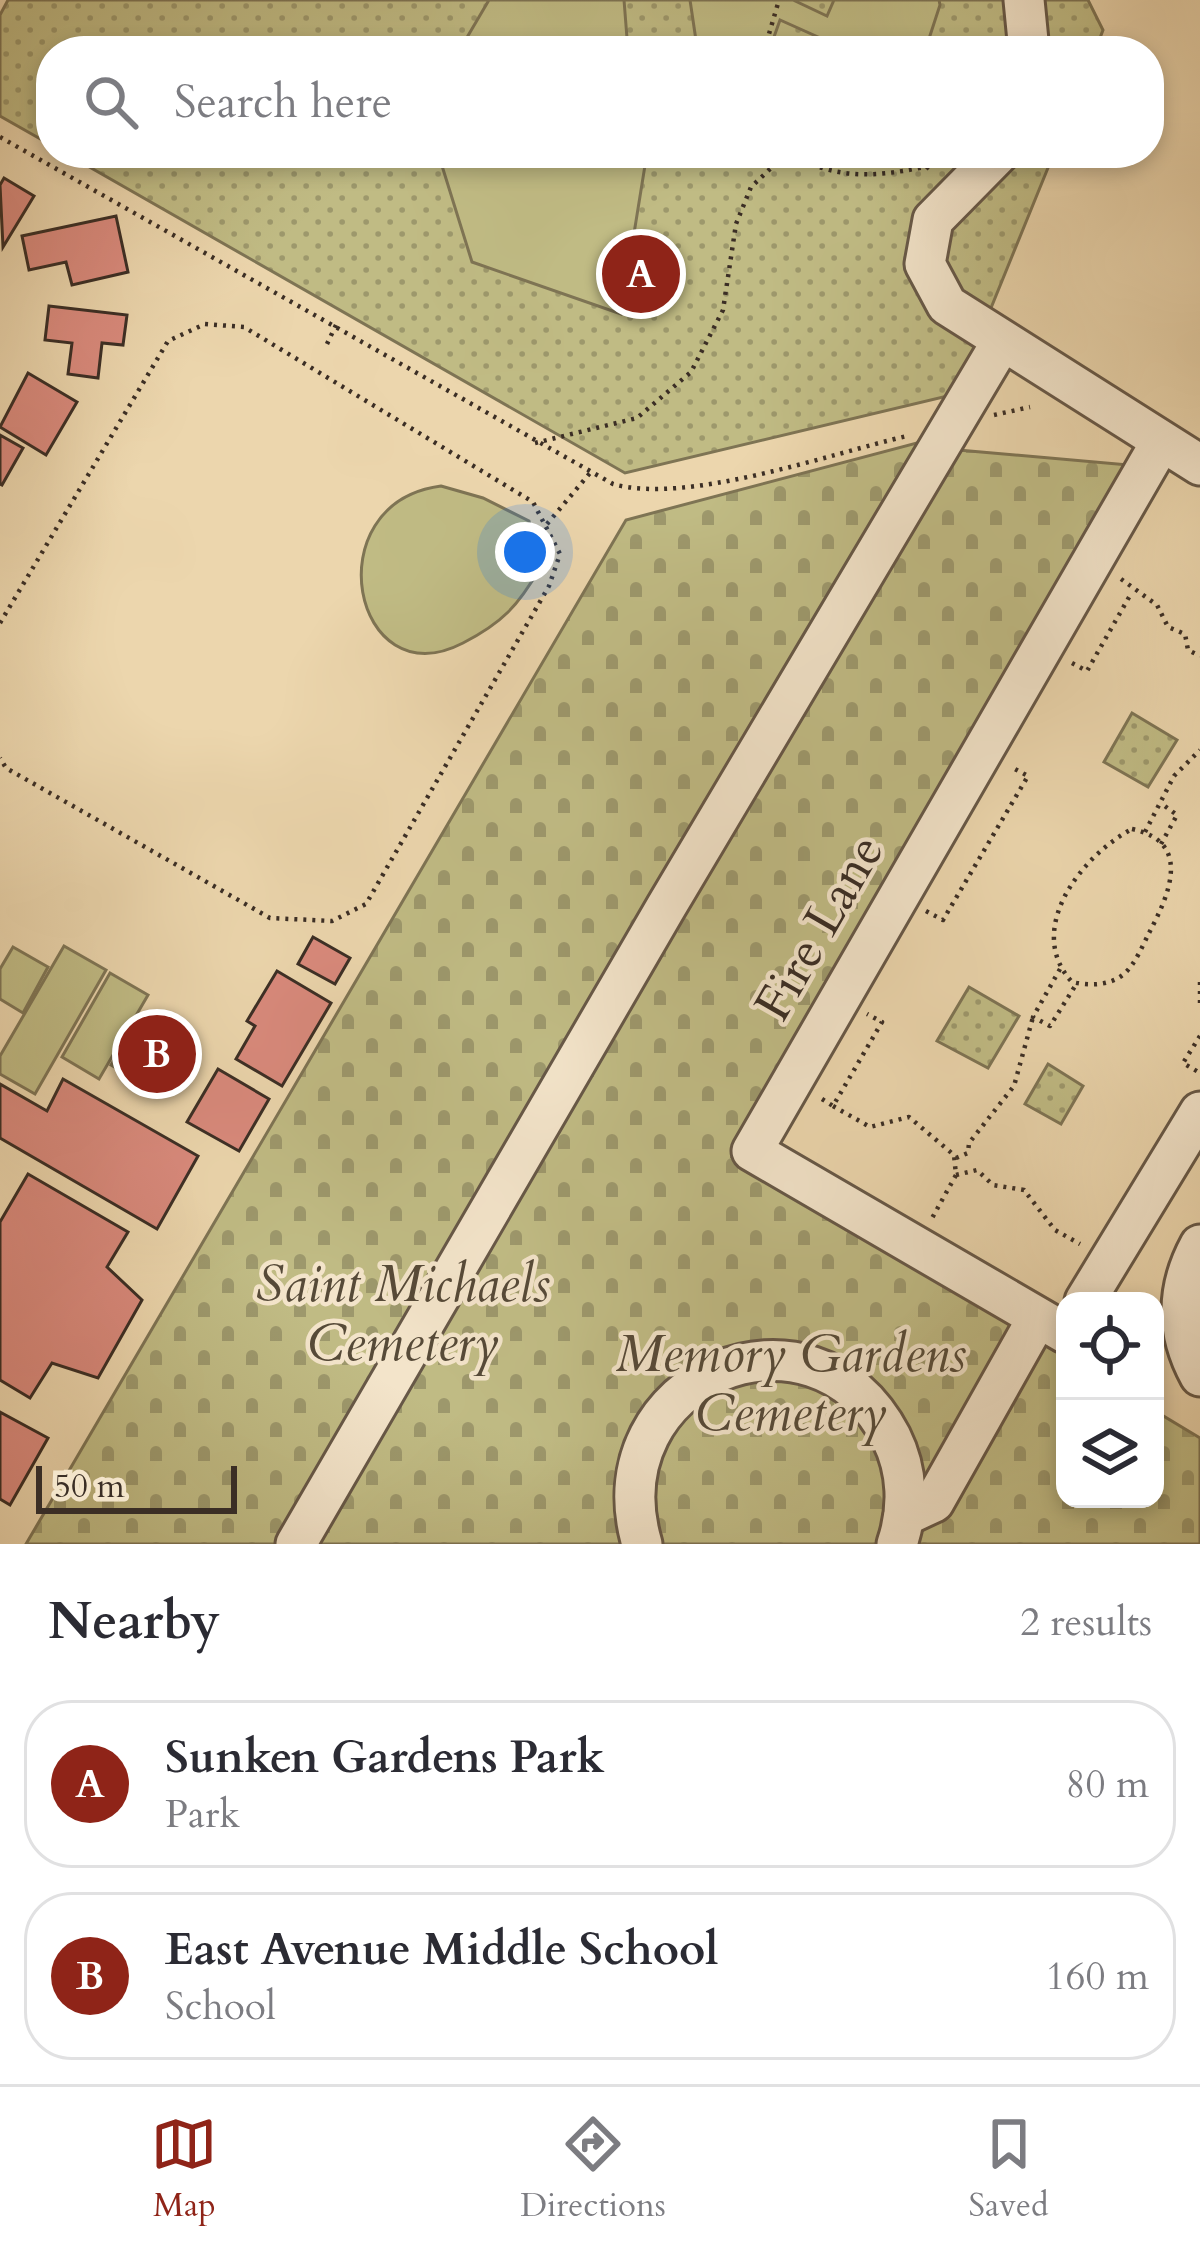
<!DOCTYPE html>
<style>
:root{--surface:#fff;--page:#f2f2f3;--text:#2b2b33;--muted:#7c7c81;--line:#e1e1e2;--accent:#8f2418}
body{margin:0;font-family:Cardo,serif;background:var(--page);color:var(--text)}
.controls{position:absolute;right:36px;bottom:36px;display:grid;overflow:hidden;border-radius:24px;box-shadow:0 6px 18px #0003}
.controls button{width:108px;height:108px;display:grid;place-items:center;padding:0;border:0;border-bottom:3px solid var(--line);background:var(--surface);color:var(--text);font:60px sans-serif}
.scale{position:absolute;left:36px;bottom:30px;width:201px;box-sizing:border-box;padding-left:12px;border:6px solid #3b2e25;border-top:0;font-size:33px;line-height:42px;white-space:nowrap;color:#3b2e25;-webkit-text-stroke:9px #f3e4ca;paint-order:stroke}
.you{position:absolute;left:525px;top:552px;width:42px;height:42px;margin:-30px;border:9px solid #fff;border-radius:50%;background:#1a73e8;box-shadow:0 0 0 18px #1a73e833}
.badge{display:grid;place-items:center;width:78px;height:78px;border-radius:50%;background:var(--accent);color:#fff;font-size:39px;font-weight:700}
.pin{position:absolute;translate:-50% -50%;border:6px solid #fff;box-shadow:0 3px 12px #0006}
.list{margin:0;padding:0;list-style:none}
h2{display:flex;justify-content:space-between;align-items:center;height:156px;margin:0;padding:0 48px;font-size:51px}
h2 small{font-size:39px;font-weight:400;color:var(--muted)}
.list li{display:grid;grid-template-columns:78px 1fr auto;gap:36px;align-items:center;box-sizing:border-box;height:168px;margin:0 24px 24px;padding:0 24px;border:3px solid var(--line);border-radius:48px}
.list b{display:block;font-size:45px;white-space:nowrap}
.list p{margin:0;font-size:39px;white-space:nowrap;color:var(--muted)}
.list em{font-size:39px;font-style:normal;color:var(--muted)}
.icon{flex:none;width:66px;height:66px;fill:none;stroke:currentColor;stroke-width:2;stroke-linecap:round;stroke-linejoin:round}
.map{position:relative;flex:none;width:1200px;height:1544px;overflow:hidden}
.search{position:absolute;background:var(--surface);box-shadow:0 6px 18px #0003;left:36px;right:36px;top:36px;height:132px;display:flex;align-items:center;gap:30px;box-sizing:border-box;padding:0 42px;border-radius:48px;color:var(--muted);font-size:45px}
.sheet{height:540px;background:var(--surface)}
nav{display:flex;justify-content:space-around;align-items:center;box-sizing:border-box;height:168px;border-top:3px solid var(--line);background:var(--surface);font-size:33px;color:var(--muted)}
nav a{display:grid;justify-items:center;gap:6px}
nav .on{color:var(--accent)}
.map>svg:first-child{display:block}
.green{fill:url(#green-dots);stroke:#7e7454;stroke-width:3}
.cemetery{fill:url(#cemetery-stones);stroke:#7e7454;stroke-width:3}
.pitch{fill:#c0bb84;stroke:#7e7454;stroke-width:3}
.building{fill:#da8a7d;stroke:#3b2e25;stroke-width:3}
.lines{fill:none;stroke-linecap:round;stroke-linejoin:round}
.minor-casing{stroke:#675847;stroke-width:45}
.path{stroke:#3b2e25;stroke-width:4.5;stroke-dasharray:3 6;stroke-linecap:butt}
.minor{stroke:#f3e4ca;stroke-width:39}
.labels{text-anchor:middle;stroke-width:9;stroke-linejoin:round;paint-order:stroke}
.street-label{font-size:51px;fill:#3b2e25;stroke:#f3e4ca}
.park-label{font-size:51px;font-style:italic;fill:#564a38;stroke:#f3e4ca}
</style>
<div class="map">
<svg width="1200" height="1544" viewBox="0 0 1200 1544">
<defs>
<pattern id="green-dots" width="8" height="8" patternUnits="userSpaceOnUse" patternTransform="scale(3)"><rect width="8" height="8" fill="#c0bb84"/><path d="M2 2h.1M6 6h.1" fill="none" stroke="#9d986c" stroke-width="1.8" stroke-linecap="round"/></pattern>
<pattern id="cemetery-stones" width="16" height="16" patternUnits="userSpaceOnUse" patternTransform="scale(3)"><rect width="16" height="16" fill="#c0bb84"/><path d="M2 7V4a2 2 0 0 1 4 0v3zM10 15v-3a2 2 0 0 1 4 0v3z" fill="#9d986c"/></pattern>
</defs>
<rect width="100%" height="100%" fill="#ecd6ad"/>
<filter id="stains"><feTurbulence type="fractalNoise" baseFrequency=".00167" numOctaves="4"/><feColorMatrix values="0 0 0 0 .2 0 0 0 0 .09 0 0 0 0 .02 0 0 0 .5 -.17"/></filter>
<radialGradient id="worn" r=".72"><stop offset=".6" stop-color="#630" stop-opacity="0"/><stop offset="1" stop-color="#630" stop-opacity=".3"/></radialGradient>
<g class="green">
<path d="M8,0H1088L1103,30L1095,51H51V145L0,116V15Z"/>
<path d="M65,153H1054L956,394L625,473Z"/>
<path d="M1132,713L1177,740L1148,787L1104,762Z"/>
<path d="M969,987L1019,1016L988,1068L937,1041Z"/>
<path d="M1048,1064L1083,1086L1061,1124L1025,1104Z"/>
</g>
<path class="cemetery" d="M928,440L947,449L1140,466L732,1157L1065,1357V1499H1155V1411L1200,1438V1544H26L626,520Z"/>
<g class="pitch">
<path d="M489,0H624L628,51H459Z"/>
<path d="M690,0H793L827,16L834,0H939L940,5L925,51H813L818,37L780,20L769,51L697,47Z"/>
<path d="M438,153H647L621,314L472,262Z"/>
<path d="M441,486L483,498L529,521L540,568C518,606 502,623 463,643C353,700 313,503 441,486Z"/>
<path d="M64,946L106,970L35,1094L0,1074V1056Z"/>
<path d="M13,947L48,967L23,1013L0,999V969Z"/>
<path d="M110,973L148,995L99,1079L62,1057Z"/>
<path d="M138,1021L179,1046L153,1090L111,1065Z"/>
</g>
<g class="building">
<path d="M4,178L34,196L3,247L0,185Z"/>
<path d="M116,216L128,272L72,285L66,262L29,270L22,236Z"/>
<path d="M49,306L127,315L123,345L102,343L98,378L68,374L72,343L45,340Z"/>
<path d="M28,373L77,402L46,455L0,427Z"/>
<path d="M0,435L23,448L2,485L0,484Z"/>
<path d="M313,937L350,958L335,984L298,964Z"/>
<path d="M277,971L331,1003L282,1086L236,1059L255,1026L247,1021Z"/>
<path d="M218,1069L269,1099L239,1151L187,1122Z"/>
<path d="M63,1079L198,1156L157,1229L0,1138V1084L47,1111Z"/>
<path d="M28,1174L128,1232L107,1267L142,1300L98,1378L52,1363L30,1398L0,1380V1222Z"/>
<path d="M0,1412L48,1438L10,1505L0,1499Z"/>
</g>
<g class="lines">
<g class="minor-casing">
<g id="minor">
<path d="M1024,0L1029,51"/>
<path d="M999,153L933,220L925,264L947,305L1200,465"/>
<path d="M1200,1245C1176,1289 1176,1332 1200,1376"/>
<path d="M1085,1301L1200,1112"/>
<path d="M1065,1333L752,1151L1161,442"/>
<path d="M904,1516L934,1502L1037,1319"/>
<path d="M296,1544L666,907L1001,343"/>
<path d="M642,1544C593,1378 813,1286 891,1437C908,1471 909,1509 897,1544"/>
</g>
</g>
<g class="path">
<path d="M764,51L779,0"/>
<path d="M0,137L613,484C687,505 829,454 907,436"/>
<path d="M787,153C835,179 871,178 924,167"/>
<path d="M926,169L940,153"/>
<path d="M327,344L336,325"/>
<path d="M994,415L1030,407"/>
<path d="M535,443L637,418L691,372L723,310L736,224L751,187L787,153"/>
<path d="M547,524L590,473"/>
<path d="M1121,579L1157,605L1168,627L1185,634L1188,650L1200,656"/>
<path d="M0,623L168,341L205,324L244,327L533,502L560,554L549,586L366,904L332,921L270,918L6,768L0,758"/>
<path d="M1072,663L1087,671L1132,592"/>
<path d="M1132,829C1193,842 1169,895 1149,933C1143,945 1135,964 1125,973C1111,986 1089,986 1072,982C1024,930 1081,856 1132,829Z"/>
<path d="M1145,832L1174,776L1200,750"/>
<path d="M1161,844L1177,815L1162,804"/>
<path d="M926,911L943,920L1028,776L1013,768"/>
<path d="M1060,969L1033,1017L1050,1026L1077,983"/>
<path d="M1200,982V1004"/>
<path d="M1200,1036L1183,1063L1200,1073"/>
<path d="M822,1099L833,1106L882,1022L867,1014"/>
<path d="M833,1106L870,1127L909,1117L954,1155L956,1175L931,1220"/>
<path d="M956,1158L968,1153L969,1143L1014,1086L1033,1017"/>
<path d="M956,1175L977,1170L993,1185L1024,1190L1055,1230L1080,1244"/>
</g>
<use href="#minor" class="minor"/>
</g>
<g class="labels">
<g class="street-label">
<text transform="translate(818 927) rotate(-60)" y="18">Fire Lane</text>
</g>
<g class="park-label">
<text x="403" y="1301">Saint Michaels<tspan x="403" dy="59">Cemetery</tspan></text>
<text x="791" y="1371">Memory Gardens<tspan x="791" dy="59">Cemetery</tspan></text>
</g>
</g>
<rect width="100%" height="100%" filter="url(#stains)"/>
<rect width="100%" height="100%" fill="url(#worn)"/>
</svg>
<div class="controls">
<button><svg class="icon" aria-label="locate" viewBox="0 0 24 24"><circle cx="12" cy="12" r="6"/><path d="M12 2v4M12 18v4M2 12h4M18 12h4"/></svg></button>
<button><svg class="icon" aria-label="layers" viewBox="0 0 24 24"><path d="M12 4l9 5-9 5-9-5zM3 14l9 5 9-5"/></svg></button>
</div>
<div class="scale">50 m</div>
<div class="you"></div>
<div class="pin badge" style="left:641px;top:274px">A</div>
<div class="pin badge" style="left:157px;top:1054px">B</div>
<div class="search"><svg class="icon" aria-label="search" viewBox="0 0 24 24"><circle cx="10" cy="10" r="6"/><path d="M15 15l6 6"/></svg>Search here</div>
</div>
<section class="sheet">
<h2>Nearby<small>2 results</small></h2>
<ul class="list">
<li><span class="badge">A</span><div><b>Sunken Gardens Park</b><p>Park</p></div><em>80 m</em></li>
<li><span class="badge">B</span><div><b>East Avenue Middle School</b><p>School</p></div><em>160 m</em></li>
</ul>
</section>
<nav>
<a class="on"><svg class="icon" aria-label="map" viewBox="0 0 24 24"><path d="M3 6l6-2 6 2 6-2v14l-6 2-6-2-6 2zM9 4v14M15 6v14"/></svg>Map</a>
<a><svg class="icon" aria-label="directions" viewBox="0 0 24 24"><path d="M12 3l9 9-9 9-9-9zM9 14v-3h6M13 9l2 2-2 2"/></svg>Directions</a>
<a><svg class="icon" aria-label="saved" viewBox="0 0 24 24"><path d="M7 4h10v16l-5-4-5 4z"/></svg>Saved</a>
</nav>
